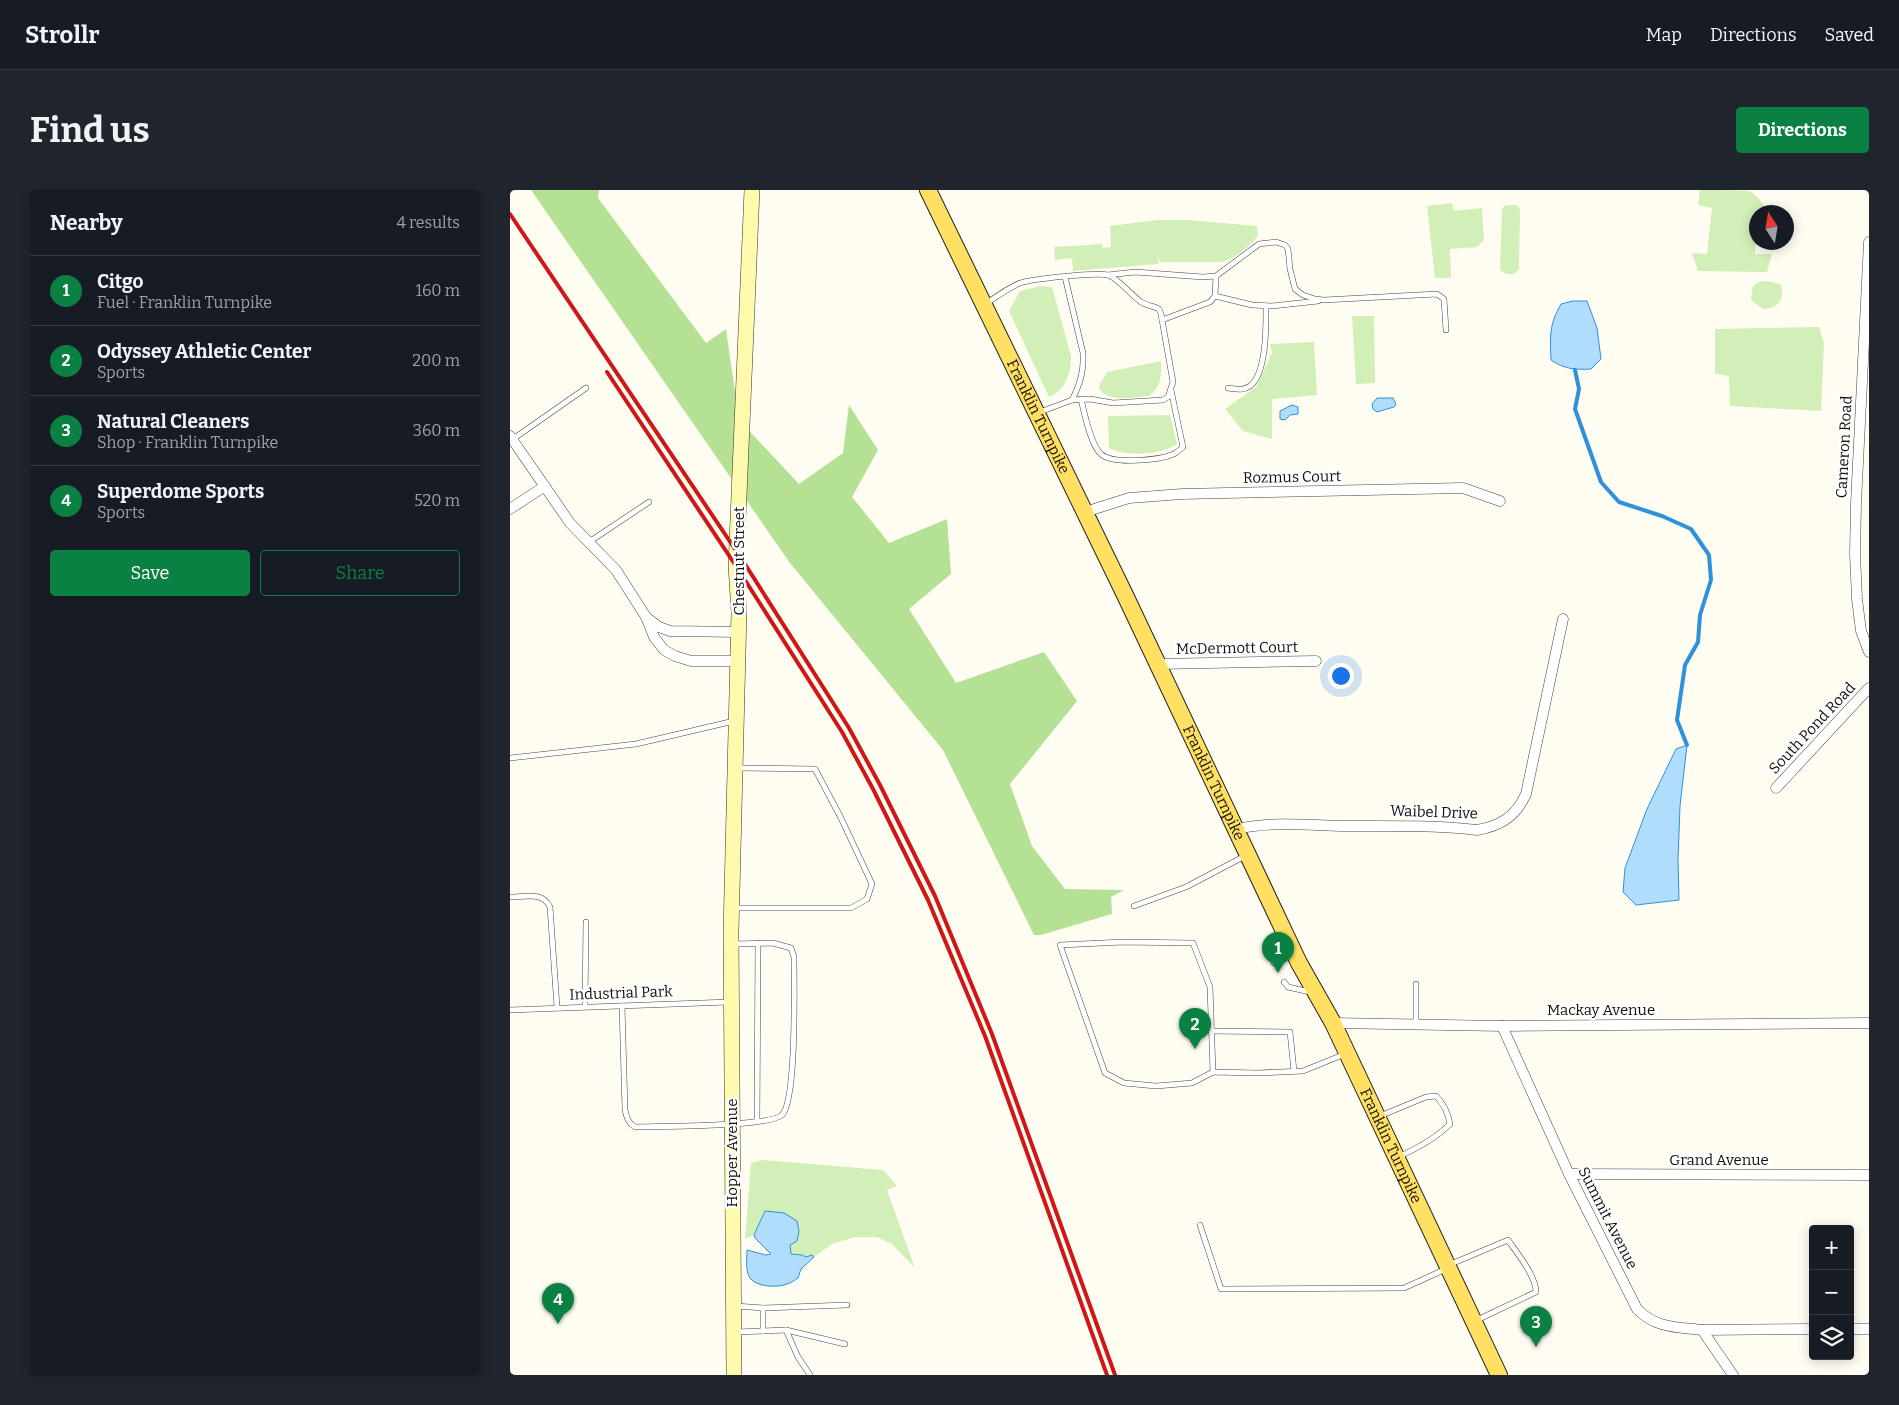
<!DOCTYPE html>
<meta charset="utf-8">
<style>
:root{--surface:#171b24;--page:#20242c;--text:#f1f3f6;--muted:#9ea1a6;--line:#363941;--accent:#0b8043}
body{margin:0;font-family:Bitter,serif;background:var(--page);color:var(--text)}
.controls{position:absolute;right:15px;bottom:15px;display:grid;overflow:hidden;border-radius:5px;box-shadow:0 2px 12px #0003}
.controls button{width:45px;height:45px;display:grid;place-items:center;padding:0;border:0;border-bottom:1px solid var(--line);background:var(--surface);color:var(--text);font:25px sans-serif}
.compass{position:absolute;left:1239px;top:15px;width:45px;height:45px;border-radius:50%;background:var(--surface);box-shadow:0 2px 12px #0003;rotate:348deg}
.you{position:absolute;left:830px;top:485px;width:18px;height:18px;margin:-12px;border:4px solid #fff;border-radius:50%;background:#1a73e8;box-shadow:0 0 0 8px #1a73e833}
.badge{display:grid;place-items:center;width:32px;height:32px;border-radius:50%;background:var(--accent);color:#fff;font-size:16px;font-weight:700}
.pin{position:absolute;translate:-50% -41px;filter:drop-shadow(0 1px 2px #0008)}
.pin::after{content:'';position:absolute;top:26px;width:18px;height:15px;background:inherit;clip-path:polygon(0 0,100% 0,50% 100%)}
.list{margin:0;padding:0;list-style:none}
h2{display:flex;justify-content:space-between;align-items:center;height:65px;margin:0;padding:0 20px;font-size:21px}
h2 small{font-size:16px;font-weight:400;color:var(--muted)}
.list li{display:grid;grid-template-columns:32px 1fr auto;gap:15px;align-items:center;box-sizing:border-box;height:70px;padding:0 20px;border-top:1px solid var(--line)}
.list b{display:block;font-size:19px;white-space:nowrap}
.list p{margin:0;font-size:16px;white-space:nowrap;color:var(--muted)}
.list em{font-size:16px;font-style:normal;color:var(--muted)}
.actions{display:flex;gap:10px;padding:15px 20px}
.actions a{flex:1;padding:11px 0;border:1px solid var(--accent);border-radius:5px;text-align:center;font-size:18px;color:var(--accent)}
.actions .main{background:var(--accent);color:#fff}
.icon{flex:none;width:28px;height:28px;fill:none;stroke:currentColor;stroke-width:2;stroke-linecap:round;stroke-linejoin:round}
.map{position:relative;flex:none;width:1359px;height:1185px;overflow:hidden;border-radius:5px}
header{display:flex;align-items:center;gap:30px;box-sizing:border-box;height:70px;padding:0 25px;background:var(--surface);border-bottom:1px solid var(--line)}
header strong{font-size:24px}
nav{display:flex;gap:28px;margin-inline-start:auto;font-size:18px}
.intro{display:flex;align-items:center;justify-content:space-between;box-sizing:border-box;height:120px;padding:0 30px}
h1{margin:0;font-size:35px}
.button{padding:12px 22px;border-radius:5px;background:var(--accent);color:#fff;font-size:18px;font-weight:700}
main{display:flex;gap:30px;padding:0 30px}
aside{flex:1;background:var(--surface);border-radius:5px;box-shadow:0 2px 12px #0003}
.map>svg:first-child{display:block}
.green{fill:#d1efb7}
.forest{fill:#b4e194}
.water{fill:#b1ddfd;stroke:#2f90dc}
.lines{fill:none;stroke-linecap:round;stroke-linejoin:round}
.stream{stroke:#2f90dc;stroke-width:4}
.lane-casing{stroke:#434343;stroke-width:6}
.street-casing{stroke:#434343;stroke-width:11}
.secondary-casing{stroke:#323232;stroke-width:16}
.primary-casing{stroke:#212121;stroke-width:18}
.lane{stroke:#fff;stroke-width:5}
.street{stroke:#fff;stroke-width:10}
.secondary{stroke:#fff9ad;stroke-width:15}
.primary{stroke:#ffe062;stroke-width:16}
.rail{stroke:#d01718;stroke-width:4}
.labels{text-anchor:middle;stroke-width:5;stroke-linejoin:round;paint-order:stroke}
.street-label{font-size:15px;fill:#101010;stroke:#fff}
</style>
<header>
<strong>Strollr</strong>
<nav><a>Map</a><a>Directions</a><a>Saved</a></nav>
</header>
<div class="intro"><h1>Find us</h1><a class="button">Directions</a></div>
<main>
<aside>
<h2>Nearby<small>4 results</small></h2>
<ul class="list">
<li><span class="badge">1</span><div><b>Citgo</b><p>Fuel · Franklin Turnpike</p></div><em>160 m</em></li>
<li><span class="badge">2</span><div><b>Odyssey Athletic Center</b><p>Sports</p></div><em>200 m</em></li>
<li><span class="badge">3</span><div><b>Natural Cleaners</b><p>Shop · Franklin Turnpike</p></div><em>360 m</em></li>
<li><span class="badge">4</span><div><b>Superdome Sports</b><p>Sports</p></div><em>520 m</em></li>
</ul>
<div class="actions"><a class="main">Save</a><a>Share</a></div>
</aside>
<div class="map">
<svg width="1359" height="1185" viewBox="0 0 1359 1185">
<rect width="100%" height="100%" fill="#fffdf2"/>
<g class="green">
<path d="M1190,0C1200,0 1230,0 1239,1C1246,3 1255,15 1256,22H1246L1245,64H1262L1257,82L1188,81L1182,63L1197,64L1202,18L1188,15Z"/>
<path d="M942,13L944,21L972,18L974,50L967,57L940,59L941,88H925L917,16Z"/>
<path d="M1001,15H1007L1010,20L1009,79L1004,84H996L990,80L992,20L994,16Z"/>
<path d="M647,30H677L747,36L748,46C737,58 727,68 711,72H649L648,60V74L563,81L562,68L545,70L544,57L592,54L593,58L601,57L600,36Z"/>
<path d="M1255,91L1271,94C1274,110 1269,118 1253,119L1241,110L1243,96L1249,92Z"/>
<path d="M530,96L542,97L561,166C561,183 556,200 539,207L499,121L510,101Z"/>
<path d="M842,126H864L865,193L846,194Z"/>
<path d="M1309,137L1314,153L1311,221L1220,216L1219,186L1205,184V139Z"/>
<path d="M804,152L807,205L762,209V249L733,241L715,219L746,197L762,163L760,154Z"/>
<path d="M651,171C652,186 651,197 639,206C622,207 601,213 589,199L590,194L597,182Z"/>
<path d="M660,225L667,254C652,265 615,267 599,258L598,226Z"/>
<path d="M252,970L373,980L387,996L377,1000L405,1078L382,1054L367,1047H345L322,1054L304,1067L302,1065L296,1067L292,1065L281,1064L280,1054L255,1021L244,1045L235,1049L241,973Z"/>
</g>
<path class="forest" d="M21,0H89L88,8L196,153L216,139L229,230L289,294L333,263L339,215L368,260L342,307L379,353L437,329L441,384L399,419L446,493L534,462L567,511L500,594L522,656L555,699L614,700L601,707L602,724L531,745H524L433,560L280,373Z"/>
<g class="water">
<path d="M1063,111H1077L1087,138L1091,169L1081,179C1065,180 1054,179 1041,170C1040,146 1039,135 1051,114Z"/>
<path d="M867,208H883L886,214L884,217L867,222L863,219L862,214Z"/>
<path d="M782,215L788,217V224L780,225L775,230L770,229V221Z"/>
<path d="M1177,555L1170,616L1168,670L1169,710L1126,715L1113,702L1115,678L1137,619L1166,559Z"/>
<path d="M255,1021L274,1023L287,1031L289,1041L287,1051L280,1055L281,1064L292,1065L296,1067L302,1065L304,1067L291,1079L288,1088C285,1090 281,1093 277,1094C268,1098 246,1097 240,1088C235,1080 237,1069 237,1060L256,1065L261,1064L245,1048L244,1045Z"/>
</g>
<g class="lines">
<path class="stream" d="M1065,180L1069,199L1065,219L1091,292L1109,312L1152,326L1181,339L1199,365L1201,390L1190,425L1188,452L1175,475L1167,530L1177,555"/>
<g class="lane-casing">
<g id="lane">
<path d="M598,85L625,82L693,87L706,86L749,54L766,52L775,55L778,59L780,79L785,99L793,105L805,109L814,110L927,104L934,109L936,140"/>
<path d="M555,87L573,163C574,181 570,194 562,210"/>
<path d="M705,106L742,115L762,116L808,111"/>
<path d="M477,113C487,106 498,98 510,93C522,89 586,82 598,85C609,89 621,105 631,112C636,115 643,116 649,119L651,124L663,192L658,207L653,210L603,213L580,209L562,210L530,222"/>
<path d="M652,130L700,112L705,106L706,86"/>
<path d="M718,198C726,199 733,201 740,196C757,183 756,135 756,116"/>
<path d="M571,209C574,222 581,256 591,264C603,275 650,270 664,264C667,262 670,260 673,257L661,200"/>
<path d="M3,249L76,198"/>
<path d="M79,352L139,312"/>
<path d="M0,568L126,554L224,531"/>
<path d="M0,707C16,707 32,701 40,717L47,817"/>
<path d="M624,716L676,697L735,666"/>
<path d="M222,718H341L357,709L362,694L331,628L305,579L227,578"/>
<path d="M764,773L760,764L761,752L772,744"/>
<path d="M774,792L778,797L800,802"/>
<path d="M906,794V834"/>
<path d="M75,816L76,732"/>
<path d="M112,816L115,920C117,928 118,933 125,937C149,936 260,937 272,925C287,910 284,793 284,767L281,758L263,753L223,754"/>
<path d="M0,820L219,812"/>
<path d="M701,841L780,842L784,881"/>
<path d="M703,882L682,893L646,896L614,893L595,883L550,755L613,752L683,753L700,797L703,882L748,883L793,881L835,864"/>
<path d="M870,926L916,907L926,906C934,914 938,922 940,934C926,948 906,959 888,967"/>
<path d="M247,931L248,753"/>
<path d="M690,1035L711,1099L894,1098L936,1079"/>
<path d="M941,1074L998,1050C1007,1063 1026,1086 1026,1102L967,1130"/>
<path d="M226,1116L253,1118L337,1115"/>
<path d="M253,1118V1141"/>
<path d="M276,1140L288,1167L300,1185"/>
<path d="M226,1142L276,1140L335,1154"/>
</g>
</g>
<g class="street-casing">
<g id="street">
<path d="M1359,52L1346,313L1345,364L1347,409L1351,441L1359,462"/>
<path d="M0,246L60,333L106,380L136,427L144,447L154,460L165,466L181,471H227"/>
<path d="M0,319L35,296"/>
<path d="M575,322L619,308L672,304L953,298L990,311"/>
<path d="M137,428L149,437L160,441L228,442"/>
<path d="M648,474L806,471"/>
<path d="M1266,598L1359,498"/>
<path d="M727,639C762,631 798,635 833,636C878,636 922,635 967,640C991,636 1006,626 1016,604L1053,429"/>
<path d="M823,833L992,836L1359,833"/>
<path d="M992,836L1059,984L1127,1119C1145,1138 1167,1137 1192,1140L1223,1185"/>
<path d="M1059,984L1359,985"/>
<path d="M1340,1139H1359"/>
<path d="M1192,1140L1303,1139"/>
</g>
</g>
<g class="secondary-casing">
<path id="secondary" d="M224,1185L221,741L229,422L226,376L242,0"/>
</g>
<g class="primary-casing">
<g id="primary">
<path id="s1" d="M418,0L615,405L789,773L823,833L989,1185"/>
</g>
</g>
<use href="#lane" class="lane"/>
<use href="#street" class="street"/>
<use href="#secondary" class="secondary"/>
<use href="#primary" class="primary"/>
<g class="rail">
<path d="M0,24L233,371L339,538L370,595L425,706L482,844L605,1185"/>
<path d="M97,182L226,376L332,542L363,599L418,710L475,846L597,1185"/>
</g>
</g>
<g class="labels">
<g class="street-label">
<text dy="5" stroke="none"><textPath href="#s1" startOffset="252">Franklin Turnpike</textPath></text>
<text transform="translate(1334 257) rotate(-87)" y="5">Cameron Road</text>
<text transform="translate(782 287) rotate(-1)" y="5">Rozmus Court</text>
<text transform="translate(229 371) rotate(-90)" y="5">Chestnut Street</text>
<text transform="translate(727 458) rotate(-1)" y="5">McDermott Court</text>
<text transform="translate(1302 538) rotate(-47)" y="5">South Pond Road</text>
<text dy="5" stroke="none"><textPath href="#s1" startOffset="658">Franklin Turnpike</textPath></text>
<text transform="translate(924 622) rotate(2)" y="5">Waibel Drive</text>
<text transform="translate(111 803) rotate(-2)" y="5">Industrial Park</text>
<text x="1091" y="825">Mackay Avenue</text>
<text dy="5" stroke="none"><textPath href="#s1" startOffset="1062">Franklin Turnpike</textPath></text>
<text transform="translate(222 963) rotate(-90)" y="5">Hopper Avenue</text>
<text x="1209" y="975">Grand Avenue</text>
<text transform="translate(1098 1028) rotate(63)" y="5">Summit Avenue</text>
</g>
</g>
</svg>
<div class="controls">
<button>+</button>
<button>−</button>
<button><svg class="icon" aria-label="layers" viewBox="0 0 24 24"><path d="M12 4l9 5-9 5-9-5zM3 14l9 5 9-5"/></svg></button>
</div>
<svg class="compass" viewBox="-18 -18 36 36"><path d="M0-13l5 13h-10z" fill="#e53935"/><path d="M0 13l5-13h-10z" fill="#9ea1a6"/></svg>
<div class="you"></div>
<div class="pin badge" style="left:768px;top:783px">1</div>
<div class="pin badge" style="left:685px;top:859px">2</div>
<div class="pin badge" style="left:1026px;top:1157px">3</div>
<div class="pin badge" style="left:48px;top:1134px">4</div>
</div>
</main>
